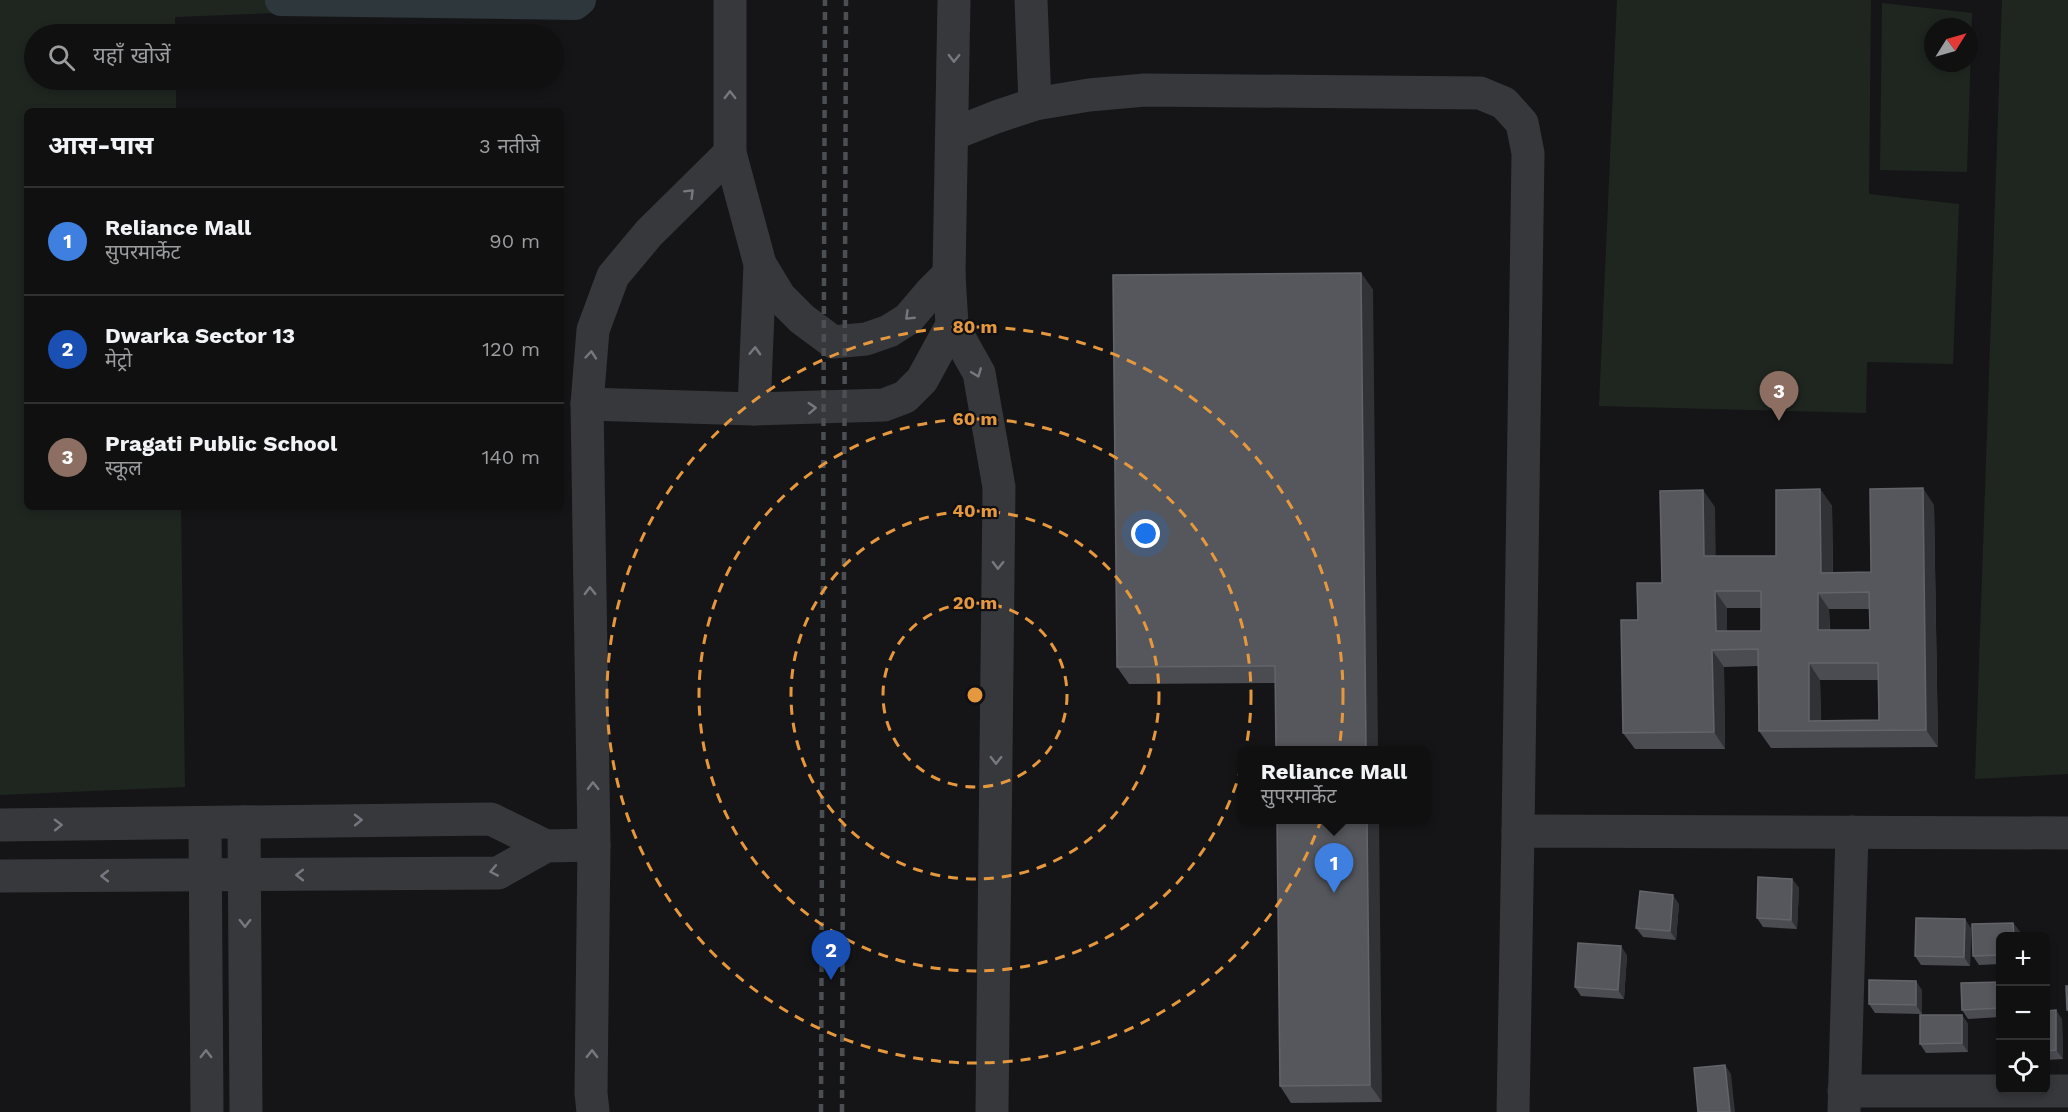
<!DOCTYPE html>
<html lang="hi">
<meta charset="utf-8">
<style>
:root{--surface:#101011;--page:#1e1e1f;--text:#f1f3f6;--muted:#9c9d9f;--line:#303031;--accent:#e6983e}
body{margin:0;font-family:"Work Sans","Noto Sans Devanagari",sans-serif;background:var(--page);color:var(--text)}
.controls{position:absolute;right:18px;bottom:18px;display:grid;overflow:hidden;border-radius:9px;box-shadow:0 3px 9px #0003}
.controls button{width:54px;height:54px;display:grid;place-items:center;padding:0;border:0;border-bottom:2px solid var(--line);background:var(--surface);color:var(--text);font:30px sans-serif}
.compass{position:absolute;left:1924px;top:18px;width:54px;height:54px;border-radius:50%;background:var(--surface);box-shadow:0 3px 9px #0003;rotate:53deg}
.you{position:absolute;left:1146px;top:534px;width:21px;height:21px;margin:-15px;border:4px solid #fff;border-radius:50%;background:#1a73e8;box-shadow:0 0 0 9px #1a73e833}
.badge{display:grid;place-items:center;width:39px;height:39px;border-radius:50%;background:var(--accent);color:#fff;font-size:20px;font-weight:700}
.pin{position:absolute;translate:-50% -50px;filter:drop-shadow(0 2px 3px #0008)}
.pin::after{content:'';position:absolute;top:32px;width:21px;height:18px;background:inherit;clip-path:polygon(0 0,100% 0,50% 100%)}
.popup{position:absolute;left:1238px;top:746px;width:192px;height:78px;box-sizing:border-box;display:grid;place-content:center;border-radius:9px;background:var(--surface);filter:drop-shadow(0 2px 4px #0005);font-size:20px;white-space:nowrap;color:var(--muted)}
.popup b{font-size:22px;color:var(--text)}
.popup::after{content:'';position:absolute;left:50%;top:100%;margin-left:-12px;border:12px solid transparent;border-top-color:var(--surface)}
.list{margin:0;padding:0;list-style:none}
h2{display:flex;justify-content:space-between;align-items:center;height:78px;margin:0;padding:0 24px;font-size:26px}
h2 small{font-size:20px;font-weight:400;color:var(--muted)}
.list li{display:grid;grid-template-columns:39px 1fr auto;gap:18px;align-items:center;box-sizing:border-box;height:108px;padding:0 24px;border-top:2px solid var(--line)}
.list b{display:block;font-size:22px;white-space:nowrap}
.list p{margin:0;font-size:20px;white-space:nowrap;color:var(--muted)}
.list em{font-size:20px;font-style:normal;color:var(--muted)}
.icon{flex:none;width:33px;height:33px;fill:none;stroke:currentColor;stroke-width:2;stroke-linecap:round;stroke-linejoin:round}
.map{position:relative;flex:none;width:2068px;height:1112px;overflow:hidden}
.search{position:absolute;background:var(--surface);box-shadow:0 3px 9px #0003;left:24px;top:24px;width:540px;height:66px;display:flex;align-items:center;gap:15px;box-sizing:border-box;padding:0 21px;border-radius:33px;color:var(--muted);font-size:22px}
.panel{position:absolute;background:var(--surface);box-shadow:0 3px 9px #0003;left:24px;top:108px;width:540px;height:402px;border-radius:9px}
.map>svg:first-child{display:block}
.green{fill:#1f2620;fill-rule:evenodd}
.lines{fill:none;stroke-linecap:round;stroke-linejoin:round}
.canal{stroke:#2e373c;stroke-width:32}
.minor{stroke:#36383c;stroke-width:33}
.rail{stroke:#4b4e52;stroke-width:4.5;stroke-dasharray:8 6;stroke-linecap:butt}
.wall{fill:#4b4c52;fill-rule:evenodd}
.shaded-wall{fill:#313236}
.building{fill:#55575c;stroke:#62646a;stroke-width:1.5;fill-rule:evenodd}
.oneway{stroke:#75797f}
.ring{fill:none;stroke:#e6983e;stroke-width:3;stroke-dasharray:10 8}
.centre{fill:#e6983e;stroke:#101012;stroke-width:3}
.ring-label{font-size:18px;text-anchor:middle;font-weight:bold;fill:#e6983e;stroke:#101012;stroke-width:4.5;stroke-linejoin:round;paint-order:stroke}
</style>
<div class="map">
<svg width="2068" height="1112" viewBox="0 0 2068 1112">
<rect width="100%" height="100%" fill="#151517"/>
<g class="green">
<path d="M0,0H595L175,17V34H34V80H176V111H27V507H181L185,787L0,795Z"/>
<path d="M1617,0H1871L1869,194L1959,204L1953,364L1867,362L1866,413L1599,406Z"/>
<path d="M2002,0H2068V774L1975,779Z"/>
<path d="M1882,3L1972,13L1967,172L1880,170ZM1933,27H1969V63H1933Z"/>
</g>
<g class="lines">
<path class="canal" d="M281,0L575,4L580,0"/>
<g class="minor">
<path d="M730,0V153L760,264L780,297L802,319L833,342L866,339L889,331L908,319L931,292L949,274"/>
<path d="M954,0L949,274L952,325L979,373L999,487L992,1112"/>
<path d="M1031,0L1035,104"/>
<path d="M953,134L996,117L1035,104L1089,95L1145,90L1480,93L1504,103L1522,123L1528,153L1518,831"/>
<path d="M587,404L754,409L884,405L905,397L922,380L952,325"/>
<path d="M754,409L760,264"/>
<path d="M244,822L246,1112"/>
<path d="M205,823L207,1112"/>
<path d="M0,825L491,819L546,846"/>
<path d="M0,876L498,873L546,846L594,845"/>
<path d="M1844,1091H2068"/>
<path d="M593,1112L591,1093L594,845L587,404L593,330L613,276L649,233L730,153"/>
<path d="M1513,1112L1518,831L2068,833"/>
<path d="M1844,1112L1852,832"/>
</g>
<g class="rail">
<path d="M821,1112L825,0"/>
<path d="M842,1112L846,0"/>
</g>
</g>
<g class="wall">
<path d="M1361,273L1373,290L1275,683L1129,684L1117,667Z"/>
<path d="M1820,489L1832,506L1833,573L1871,572L1934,505L1938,747L1771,748L1759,731L1758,666L1724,667L1725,749H1635L1623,733L1638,620L1662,583L1715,507V556H1776ZM1727,608H1761V631H1727ZM1829,609H1869L1870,630H1830ZM1820,680H1878L1879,720L1821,721Z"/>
<path d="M1277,819L1382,1102L1291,1103L1280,1086Z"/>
<path d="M1792,879L1799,888L1797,929L1763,927L1757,918Z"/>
<path d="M1679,904L1676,940L1643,937L1636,928Z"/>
<path d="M2013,923L2020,932V936H2001V964L1979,965L1973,956L1972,924Z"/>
<path d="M1971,928L1970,966L1921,965L1915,956Z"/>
<path d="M1627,955L1624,999L1581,996L1575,987Z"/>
<path d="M2001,982V1017L1968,1019L1962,1010Z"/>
<path d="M1922,990V1014L1875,1013L1869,1004Z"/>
<path d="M2046,1011L2062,1019L2063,1059L2046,1060Z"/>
<path d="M1962,1015L1968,1024V1052L1926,1053L1920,1044Z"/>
</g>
<g class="shaded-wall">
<path d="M1361,273L1373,290L1378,750H1366Z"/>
<path d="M1923,488L1934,505L1938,747L1926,730Z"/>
<path d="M1820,489L1832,506L1833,590L1821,573Z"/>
<path d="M1703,490L1715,507L1716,573L1704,556Z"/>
<path d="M1715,591L1727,608V648L1716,631Z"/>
<path d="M1818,593L1829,609L1830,647L1818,630Z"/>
<path d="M1712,650L1724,667L1725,749L1714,732Z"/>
<path d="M1809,663L1820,680L1821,731L1809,721Z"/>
<path d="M1367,819H1379L1382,1102L1370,1085Z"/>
<path d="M1792,879L1799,888L1797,929L1791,920Z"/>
<path d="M1673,895L1679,904L1676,940L1670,931Z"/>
<path d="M1965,919L1971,928L1970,966L1964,957Z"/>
<path d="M2013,923L2020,932V936H2014Z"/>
<path d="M1621,946L1627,955L1624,999L1618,990Z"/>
<path d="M1916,981L1922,990V1014L1916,1005Z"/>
<path d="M2056,1010L2062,1019L2063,1059L2056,1050Z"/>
<path d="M1962,1015L1968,1024V1052L1962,1043Z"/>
<path d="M1725,1065L1731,1074L1735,1112H1730Z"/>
</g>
<g class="building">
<path d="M1361,273L1366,750H1276L1275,666L1117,667L1113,275Z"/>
<path d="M1923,488L1926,730L1759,731L1758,649L1712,650L1714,732L1623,733L1621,620H1638L1637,583H1662L1660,491L1703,490L1704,556H1776V490L1820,489L1821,573L1871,572L1870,489ZM1715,591H1761V631H1716ZM1869,592L1870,630H1818V593ZM1809,663H1878L1879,720L1809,721Z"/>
<path d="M1277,819H1367L1370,1085L1280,1086Z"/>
<path d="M1758,877L1792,879L1791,920L1757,918Z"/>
<path d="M1640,891L1673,895L1670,931L1636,928Z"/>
<path d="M1916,918L1965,919L1964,957L1915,956Z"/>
<path d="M2013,923L2014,936H2001V955L1973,956L1972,924Z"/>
<path d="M1578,943L1621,946L1618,990L1575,987Z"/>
<path d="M1869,980L1916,981V1005L1869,1004Z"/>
<path d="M2001,982V1008L1962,1010L1961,983Z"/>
<path d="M2066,986H2068V1010H2067Z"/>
<path d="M2056,1010V1050L2046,1051V1011Z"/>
<path d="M1920,1015H1962V1043L1920,1044Z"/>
<path d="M1725,1065L1730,1112H1698L1694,1068Z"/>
</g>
<defs><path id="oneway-chevron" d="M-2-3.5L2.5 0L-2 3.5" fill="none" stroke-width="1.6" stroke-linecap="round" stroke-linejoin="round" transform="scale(1.5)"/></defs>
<g class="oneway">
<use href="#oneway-chevron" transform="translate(954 58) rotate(91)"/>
<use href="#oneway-chevron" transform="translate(730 95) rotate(-90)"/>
<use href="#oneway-chevron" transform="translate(690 193) rotate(-45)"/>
<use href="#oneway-chevron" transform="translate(909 316) rotate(136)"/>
<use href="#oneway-chevron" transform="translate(755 351) rotate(-88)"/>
<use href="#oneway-chevron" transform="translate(591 355) rotate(-85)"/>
<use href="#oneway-chevron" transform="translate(977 373) rotate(69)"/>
<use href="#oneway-chevron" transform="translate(812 408) rotate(-3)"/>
<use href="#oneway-chevron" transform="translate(998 565) rotate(91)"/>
<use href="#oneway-chevron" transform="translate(590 591) rotate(-91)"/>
<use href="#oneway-chevron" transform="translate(996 760) rotate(91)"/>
<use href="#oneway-chevron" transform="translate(593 786) rotate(-91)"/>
<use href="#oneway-chevron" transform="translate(358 820) rotate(-1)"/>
<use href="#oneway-chevron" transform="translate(58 825) rotate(-1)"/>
<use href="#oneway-chevron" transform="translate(494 871) rotate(169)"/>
<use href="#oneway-chevron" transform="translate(300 875) rotate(180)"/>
<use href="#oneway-chevron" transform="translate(105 876) rotate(180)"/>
<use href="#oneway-chevron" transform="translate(245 923) rotate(90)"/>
<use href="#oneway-chevron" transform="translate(206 1054) rotate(-90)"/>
<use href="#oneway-chevron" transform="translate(592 1054) rotate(-89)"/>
</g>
<g class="ring">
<circle cx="975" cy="695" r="92"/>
<circle cx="975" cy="695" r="184"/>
<circle cx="975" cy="695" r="276"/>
<circle cx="975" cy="695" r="368"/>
</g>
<circle cx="975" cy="695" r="9" class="centre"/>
<g class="ring-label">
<text x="975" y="333">80 m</text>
<text x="975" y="425">60 m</text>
<text x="975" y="517">40 m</text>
<text x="975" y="609">20 m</text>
</g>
</svg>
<div class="controls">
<button>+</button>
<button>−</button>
<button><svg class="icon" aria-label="locate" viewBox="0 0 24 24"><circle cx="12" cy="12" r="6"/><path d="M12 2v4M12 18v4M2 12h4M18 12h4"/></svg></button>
</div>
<svg class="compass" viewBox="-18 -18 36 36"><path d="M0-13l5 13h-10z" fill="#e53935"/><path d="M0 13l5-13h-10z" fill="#9c9d9f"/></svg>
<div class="you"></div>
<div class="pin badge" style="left:1334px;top:893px;background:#3f7fe0">1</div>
<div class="popup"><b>Reliance Mall</b>सुपरमार्केट</div>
<div class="pin badge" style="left:831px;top:980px;background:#1a4fb4">2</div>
<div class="pin badge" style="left:1779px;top:421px;background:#8d6e63">3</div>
<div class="search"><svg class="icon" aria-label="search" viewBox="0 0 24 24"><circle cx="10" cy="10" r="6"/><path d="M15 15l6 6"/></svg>यहाँ खोजें</div>
<section class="panel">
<h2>आस-पास<small>3 नतीजे</small></h2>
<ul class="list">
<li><span class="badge" style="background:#3f7fe0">1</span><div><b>Reliance Mall</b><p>सुपरमार्केट</p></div><em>90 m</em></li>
<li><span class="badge" style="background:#1a4fb4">2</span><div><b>Dwarka Sector 13</b><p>मेट्रो</p></div><em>120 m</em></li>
<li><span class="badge" style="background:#8d6e63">3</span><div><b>Pragati Public School</b><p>स्कूल</p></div><em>140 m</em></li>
</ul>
</section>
</div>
